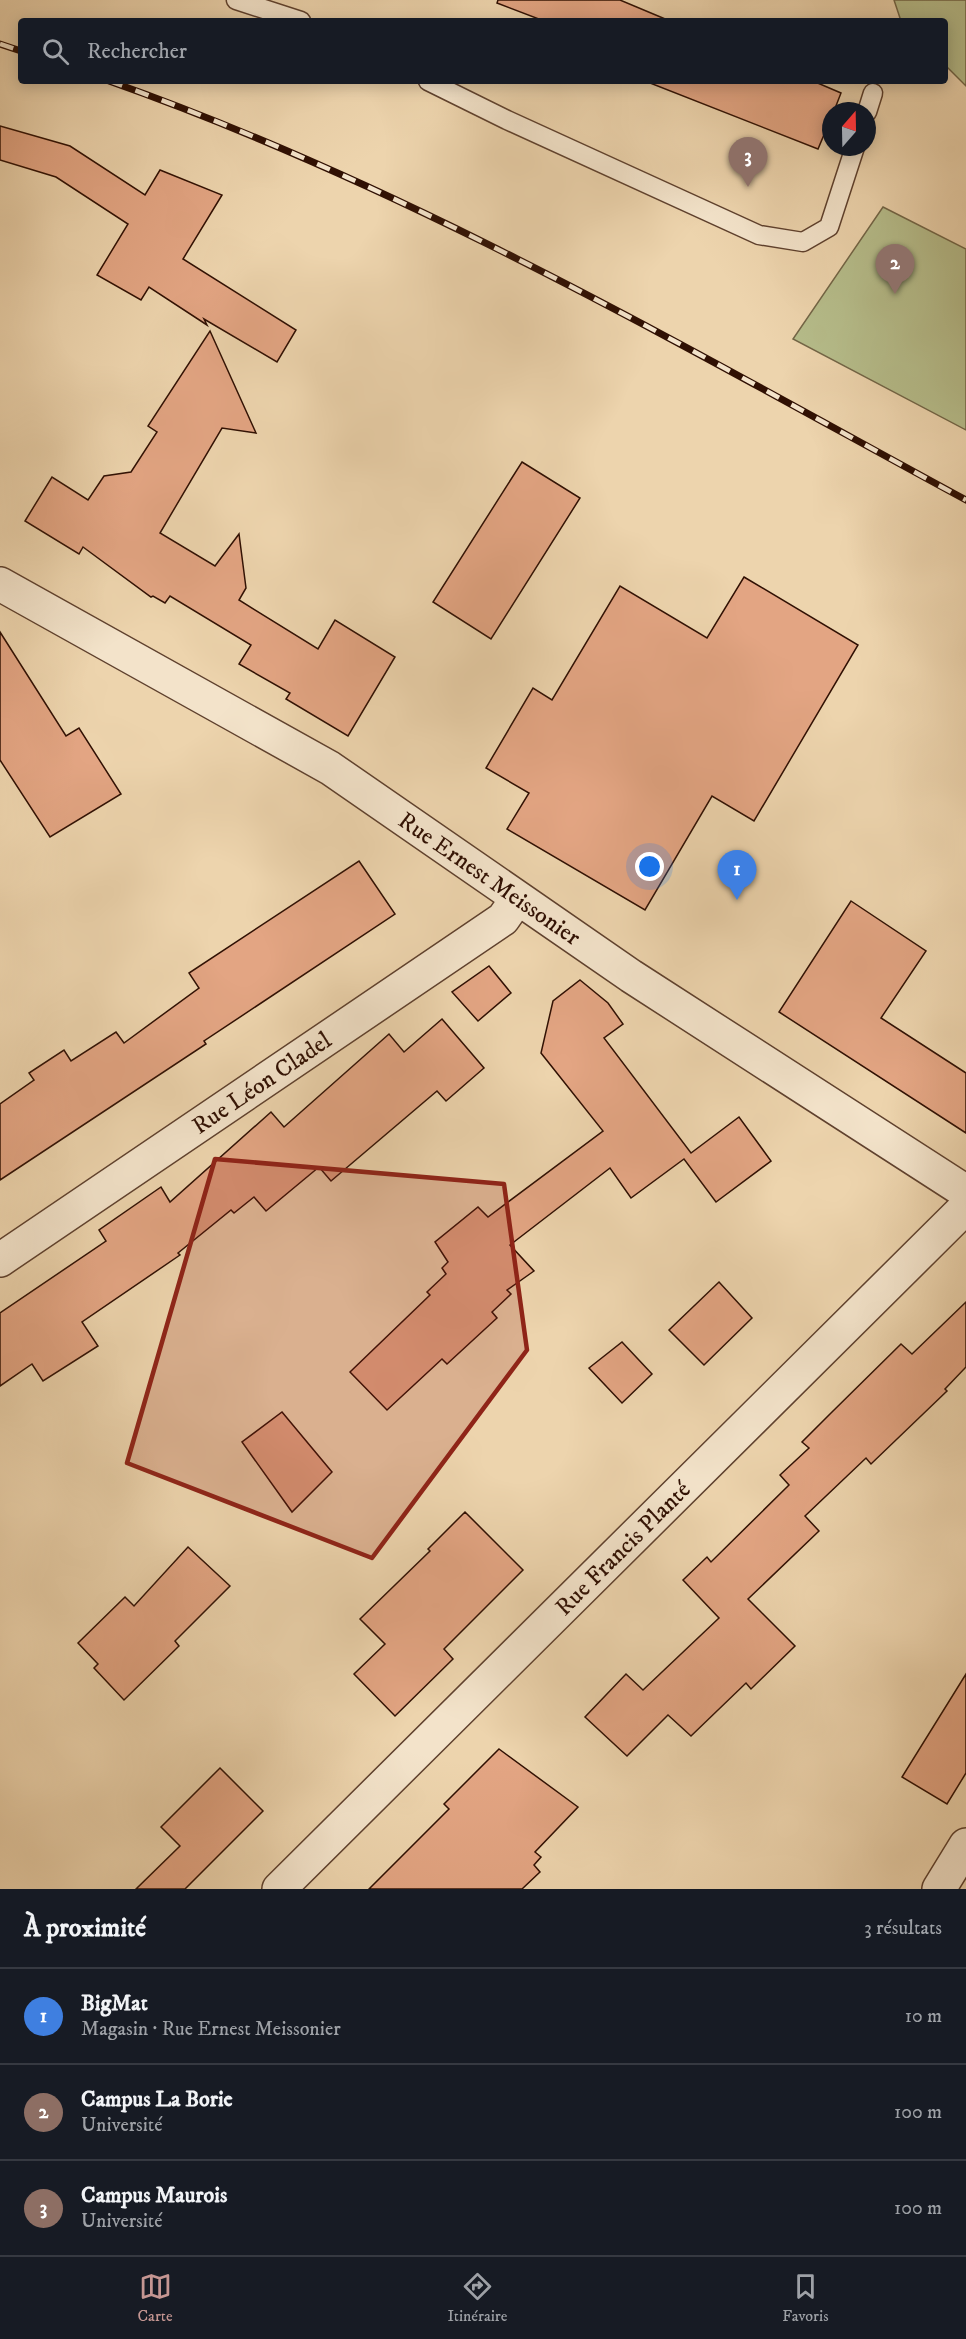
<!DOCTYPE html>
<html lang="fr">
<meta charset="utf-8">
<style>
:root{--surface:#171b24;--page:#20242c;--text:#f1f3f6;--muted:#9ea1a6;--line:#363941;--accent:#c59692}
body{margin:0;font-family:"IM FELL DW Pica",serif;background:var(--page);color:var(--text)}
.compass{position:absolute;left:822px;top:102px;width:54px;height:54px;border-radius:50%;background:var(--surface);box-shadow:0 3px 15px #0003;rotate:20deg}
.you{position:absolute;left:650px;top:867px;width:21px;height:21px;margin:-15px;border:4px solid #fff;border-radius:50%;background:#1a73e8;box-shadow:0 0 0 9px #1a73e833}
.badge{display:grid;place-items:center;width:39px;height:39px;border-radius:50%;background:var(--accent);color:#fff;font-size:20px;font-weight:700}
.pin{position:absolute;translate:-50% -50px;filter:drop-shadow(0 2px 3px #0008)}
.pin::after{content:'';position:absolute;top:32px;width:21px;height:18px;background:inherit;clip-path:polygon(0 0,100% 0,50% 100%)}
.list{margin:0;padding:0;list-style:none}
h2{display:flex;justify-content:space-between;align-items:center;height:78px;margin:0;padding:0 24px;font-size:26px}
h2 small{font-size:20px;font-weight:400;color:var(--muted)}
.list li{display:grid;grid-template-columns:39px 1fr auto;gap:18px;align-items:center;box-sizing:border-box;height:96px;padding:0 24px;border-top:2px solid var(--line)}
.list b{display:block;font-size:22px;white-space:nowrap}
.list p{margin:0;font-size:20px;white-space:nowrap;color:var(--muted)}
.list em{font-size:20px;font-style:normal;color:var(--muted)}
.icon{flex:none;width:33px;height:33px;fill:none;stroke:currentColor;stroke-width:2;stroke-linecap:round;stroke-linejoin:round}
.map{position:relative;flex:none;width:966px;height:1889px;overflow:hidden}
.search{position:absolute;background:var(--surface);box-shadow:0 3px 15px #0003;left:18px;right:18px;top:18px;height:66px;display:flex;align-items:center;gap:15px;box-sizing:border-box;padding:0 21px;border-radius:6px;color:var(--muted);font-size:22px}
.sheet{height:366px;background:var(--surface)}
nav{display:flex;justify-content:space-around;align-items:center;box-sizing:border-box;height:84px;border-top:2px solid var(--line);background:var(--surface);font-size:16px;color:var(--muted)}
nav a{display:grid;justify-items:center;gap:3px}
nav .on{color:var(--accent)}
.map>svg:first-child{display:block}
.green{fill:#b6bd8b;stroke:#736647;stroke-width:1.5}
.building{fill:#e3a583;stroke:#301003;stroke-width:1.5}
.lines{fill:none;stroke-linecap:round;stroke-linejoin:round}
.service-casing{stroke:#5f412e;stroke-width:21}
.minor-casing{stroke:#5f412e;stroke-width:36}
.service{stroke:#f3e3ca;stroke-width:18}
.minor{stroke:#f3e3ca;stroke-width:33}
.rail-casing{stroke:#301003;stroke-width:7}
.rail{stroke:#f3e3ca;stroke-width:4.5;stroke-dasharray:14;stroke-linecap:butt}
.marked{fill:#8f2418;fill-opacity:0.2;stroke:#8f2418;stroke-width:4.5;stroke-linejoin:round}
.labels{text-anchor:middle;stroke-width:4.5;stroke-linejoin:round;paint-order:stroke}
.street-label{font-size:24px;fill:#301003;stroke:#f3e3ca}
</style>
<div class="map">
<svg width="966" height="1889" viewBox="0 0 966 1889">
<rect width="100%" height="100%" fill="#edd4ad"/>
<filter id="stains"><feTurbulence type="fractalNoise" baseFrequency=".00333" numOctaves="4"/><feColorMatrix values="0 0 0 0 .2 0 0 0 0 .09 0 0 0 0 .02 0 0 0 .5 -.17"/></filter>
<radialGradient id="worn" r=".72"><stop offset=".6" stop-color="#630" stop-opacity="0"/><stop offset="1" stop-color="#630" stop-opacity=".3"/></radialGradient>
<g class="green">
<path d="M894,0H966V86L945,65V21H901Z"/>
<path d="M883,207L966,249V430L793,339Z"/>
</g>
<g class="building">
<path d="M498,0H620L670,21H544L497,3Z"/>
<path d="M650,81H813L841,93L834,111H831V118L818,149L650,83Z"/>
<path d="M0,126L70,146L145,195L160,170L222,195L183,259L296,330L277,362L204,319L207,325L149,287L141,300L97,275L128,224L56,177L0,160Z"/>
<path d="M210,331L256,433L222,428L160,533L215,566L239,534L246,588L239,600L318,649L335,620L395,657L348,736L286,699L290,693L239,664L251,645L170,596L165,603L153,596L151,597L83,547L79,554L25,521L52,477L88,500L104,476L131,472L157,432L148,426Z"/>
<path d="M522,462L580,498L491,639L433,602Z"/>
<path d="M744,577L858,645L754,821L712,796L645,910L507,829L529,793L486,768L533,688L552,700L620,586L707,638Z"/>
<path d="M0,632L66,736L79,728L121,794L50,837L0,760Z"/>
<path d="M359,861L395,914L204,1041L206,1044L0,1180V1104L34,1080L29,1073L64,1050L71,1061L116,1032L124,1043L199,988L189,973Z"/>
<path d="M851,901L926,951L881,1018L966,1073V1133L779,1012Z"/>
<path d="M489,966L511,993L478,1021L452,992Z"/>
<path d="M580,980L608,1003L623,1024L604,1038L691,1153L739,1117L771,1161L716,1202L684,1159L631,1198L610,1168L510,1245L534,1271L507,1290L511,1294L492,1312L497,1318L447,1364L442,1359L387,1410L350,1372L430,1295L427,1292L446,1274L442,1268L448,1262L435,1242L478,1207L488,1217L603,1131L541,1053L553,1001Z"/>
<path d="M442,1019L484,1068L446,1101L437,1091L331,1181L319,1167L266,1211L254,1197L234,1213L231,1210L178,1253L180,1255L82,1322L98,1346L43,1381L32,1364L0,1386V1313L106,1241L99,1230L161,1187L170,1202L271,1112L284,1127L389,1034L404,1052Z"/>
<path d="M719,1282L752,1318L704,1365L669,1330Z"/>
<path d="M966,1302V1367L945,1389L947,1391L871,1464L866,1458L805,1516L819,1531L748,1599L795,1646L751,1689L746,1683L691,1736L668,1715L627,1756L585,1717L626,1674L643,1690L719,1618L683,1580L707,1557L711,1562L789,1485L780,1475L809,1448L802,1442L831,1413L901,1344L912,1354Z"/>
<path d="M622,1342L652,1374L622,1403L589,1368Z"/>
<path d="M282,1412L332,1472L292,1512L242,1442Z"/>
<path d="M465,1512L523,1570L444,1649L453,1659L395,1716L354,1674L385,1644L360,1619L430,1551L428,1549Z"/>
<path d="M188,1547L230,1586L175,1641L179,1646L124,1700L94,1668L98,1664L78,1643L125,1597L134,1606Z"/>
<path d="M966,1674V1773L947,1804L902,1777Z"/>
<path d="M499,1749L578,1807L535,1852L541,1857L534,1865L540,1872L522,1889H369L449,1809L444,1804Z"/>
<path d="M220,1768L263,1811L185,1889H136L180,1846L161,1827Z"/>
</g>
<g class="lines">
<g class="service-casing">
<g id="service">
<path d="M236,0L301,21"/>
<path d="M428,81L507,120L759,235L803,242L829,227L855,147"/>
<path d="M867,112L873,93"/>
</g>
</g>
<g class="minor-casing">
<g id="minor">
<path id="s1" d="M0,584L330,768L631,976L966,1192"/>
<path id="s2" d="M0,1260L503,919L517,899"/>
<path id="s3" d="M279,1889L966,1207"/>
<path d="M939,1889L966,1845"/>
</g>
</g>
<use href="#service" class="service"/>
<use href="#minor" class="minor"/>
<g class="rail-casing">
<g id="rail">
<path d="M0,44L21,51"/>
<path d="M109,81C410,187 686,348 966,500"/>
</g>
</g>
<use href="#rail" class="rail"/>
</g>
<path class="marked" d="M215,1159L504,1184L527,1350L372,1558L127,1463Z"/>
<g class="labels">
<g class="street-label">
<text dy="8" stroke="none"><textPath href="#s1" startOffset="572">Rue Ernest Meissonier</textPath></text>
<text dy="8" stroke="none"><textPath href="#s2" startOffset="316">Rue Léon Cladel</textPath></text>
<text dy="8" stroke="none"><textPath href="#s3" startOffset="484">Rue Francis Planté</textPath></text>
</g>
</g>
<rect width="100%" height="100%" filter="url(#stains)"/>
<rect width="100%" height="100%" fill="url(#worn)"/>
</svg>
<svg class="compass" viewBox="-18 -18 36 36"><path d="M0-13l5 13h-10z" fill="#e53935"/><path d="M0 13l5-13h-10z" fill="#9ea1a6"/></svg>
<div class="you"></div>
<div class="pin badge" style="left:737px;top:900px;background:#3f7fe0">1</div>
<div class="pin badge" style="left:895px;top:294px;background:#8d6e63">2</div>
<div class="pin badge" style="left:748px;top:187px;background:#8d6e63">3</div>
<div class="search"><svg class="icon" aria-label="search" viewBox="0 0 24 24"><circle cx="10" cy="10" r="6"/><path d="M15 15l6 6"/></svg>Rechercher</div>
</div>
<section class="sheet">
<h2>À proximité<small>3 résultats</small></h2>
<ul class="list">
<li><span class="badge" style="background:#3f7fe0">1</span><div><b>BigMat</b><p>Magasin · Rue Ernest Meissonier</p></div><em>10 m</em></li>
<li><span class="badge" style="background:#8d6e63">2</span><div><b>Campus La Borie</b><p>Université</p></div><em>100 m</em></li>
<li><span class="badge" style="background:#8d6e63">3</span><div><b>Campus Maurois</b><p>Université</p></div><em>100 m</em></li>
</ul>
</section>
<nav>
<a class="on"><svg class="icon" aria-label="map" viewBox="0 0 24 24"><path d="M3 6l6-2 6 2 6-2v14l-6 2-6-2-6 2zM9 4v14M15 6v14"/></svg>Carte</a>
<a><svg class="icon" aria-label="directions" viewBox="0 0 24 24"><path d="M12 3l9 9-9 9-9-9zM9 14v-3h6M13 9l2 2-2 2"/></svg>Itinéraire</a>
<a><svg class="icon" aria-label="saved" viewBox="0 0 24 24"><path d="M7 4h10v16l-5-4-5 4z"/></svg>Favoris</a>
</nav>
